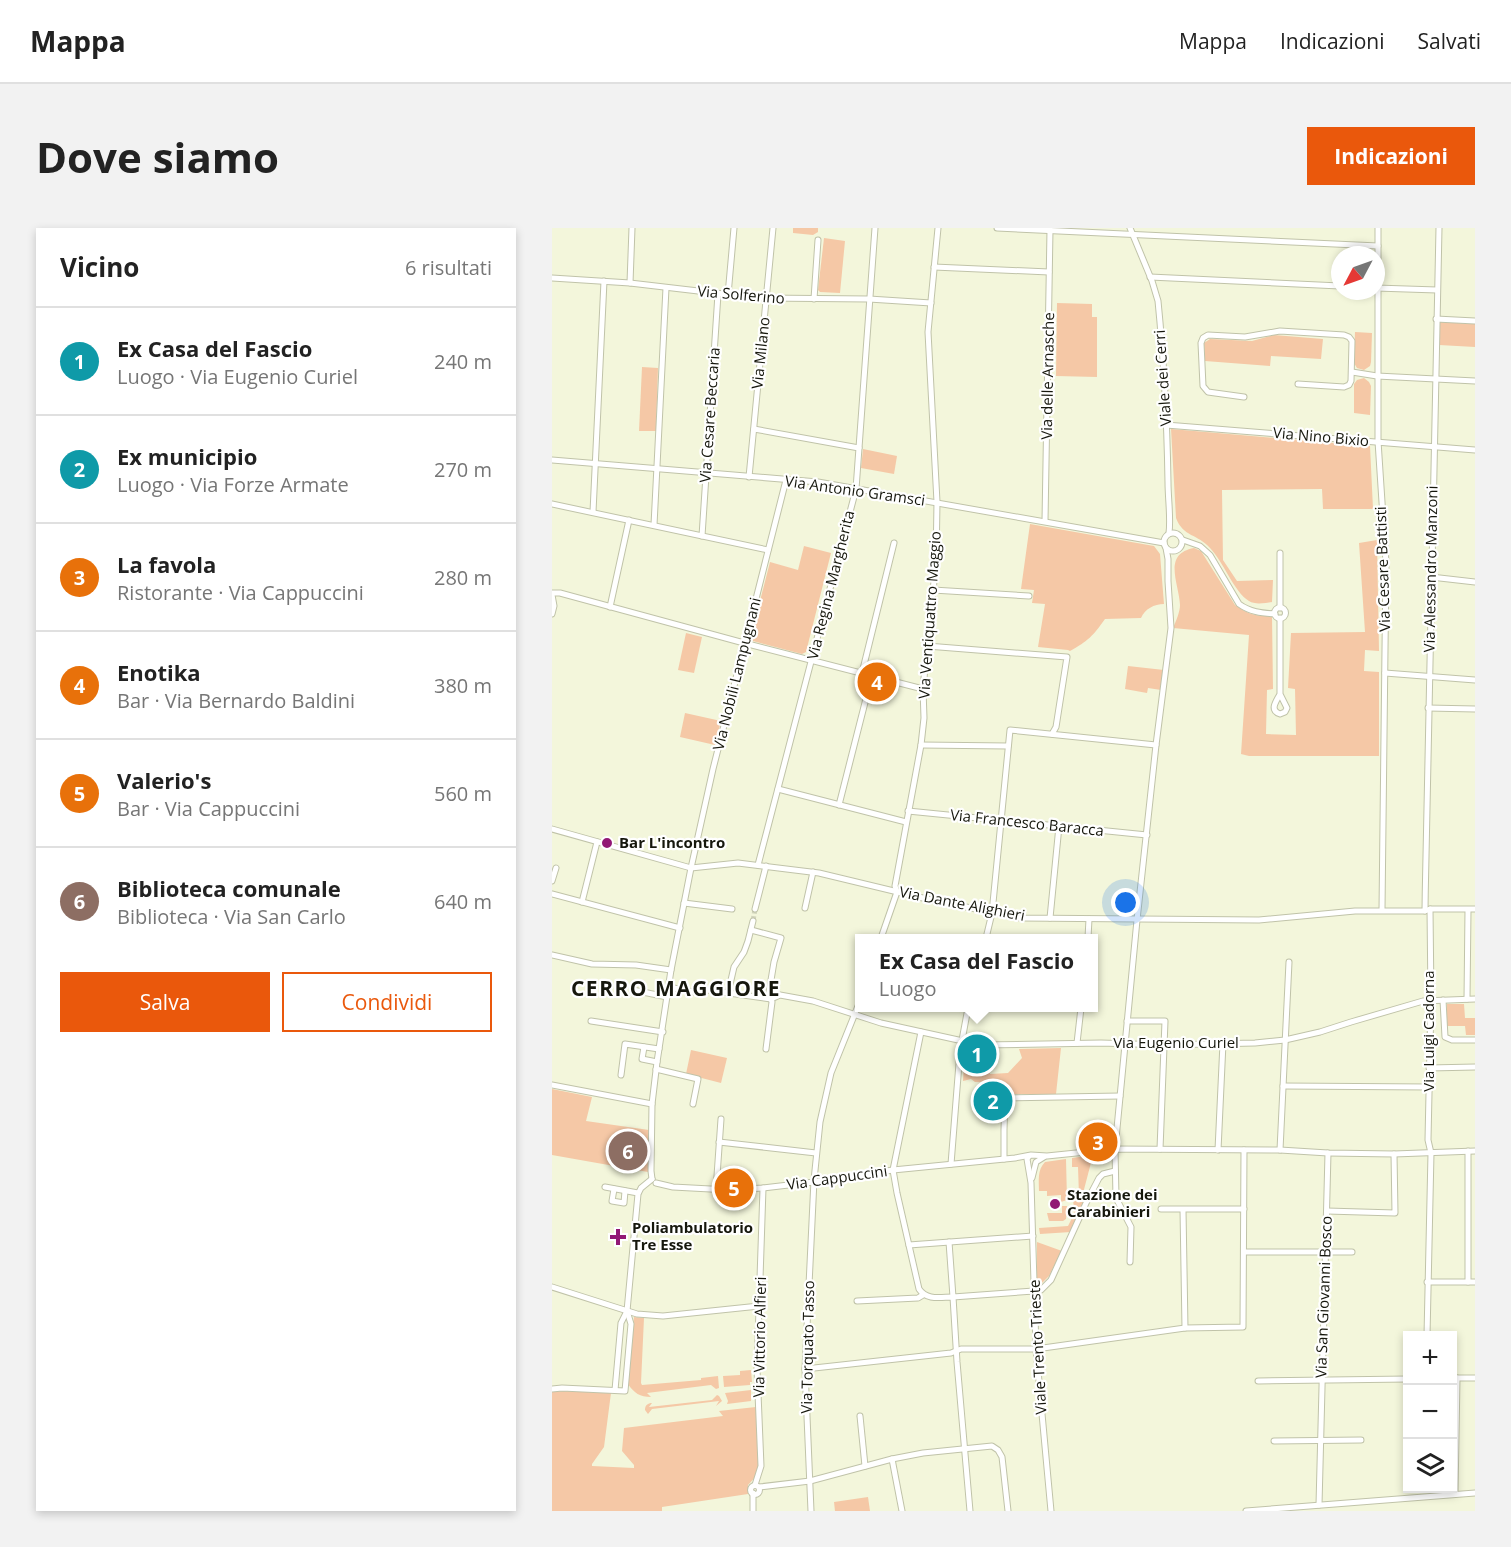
<!DOCTYPE html>
<html lang="it">
<meta charset="utf-8">
<style>
:root{--surface:#fff;--page:#f2f2f2;--text:#222;--muted:#767676;--line:#e0e0e0;--accent:#ea580c}
body{margin:0;font-family:"Open Sans",sans-serif;background:var(--page);color:var(--text)}
.controls{position:absolute;right:18px;bottom:18px;display:grid;overflow:hidden;border-radius:0px;box-shadow:0 3px 9px #0003}
.controls button{width:54px;height:54px;display:grid;place-items:center;padding:0;border:0;border-bottom:2px solid var(--line);background:var(--surface);color:var(--text);font:30px sans-serif}
.compass{position:absolute;left:779px;top:18px;width:54px;height:54px;border-radius:50%;background:var(--surface);box-shadow:0 3px 9px #0003;rotate:229deg}
.you{position:absolute;left:574px;top:675px;width:21px;height:21px;margin:-15px;border:4px solid #fff;border-radius:50%;background:#1a73e8;box-shadow:0 0 0 9px #1a73e833}
.badge{display:grid;place-items:center;width:39px;height:39px;border-radius:50%;background:var(--accent);color:#fff;font-size:20px;font-weight:700}
.pin{position:absolute;translate:-50% -50%;border:3px solid #fff;box-shadow:0 2px 6px #0006}
.popup{position:absolute;left:303px;top:706px;width:243px;height:78px;box-sizing:border-box;display:grid;place-content:center;border-radius:0px;background:var(--surface);filter:drop-shadow(0 2px 4px #0005);font-size:20px;white-space:nowrap;color:var(--muted)}
.popup b{font-size:22px;color:var(--text)}
.popup::after{content:'';position:absolute;left:50%;top:100%;margin-left:-12px;border:12px solid transparent;border-top-color:var(--surface)}
.list{margin:0;padding:0;list-style:none}
h2{display:flex;justify-content:space-between;align-items:center;height:78px;margin:0;padding:0 24px;font-size:26px}
h2 small{font-size:20px;font-weight:400;color:var(--muted)}
.list li{display:grid;grid-template-columns:39px 1fr auto;gap:18px;align-items:center;box-sizing:border-box;height:108px;padding:0 24px;border-top:2px solid var(--line)}
.list b{display:block;font-size:22px;white-space:nowrap}
.list p{margin:0;font-size:20px;white-space:nowrap;color:var(--muted)}
.list em{font-size:20px;font-style:normal;color:var(--muted)}
.actions{display:flex;gap:12px;padding:18px 24px}
.actions a{flex:1;padding:14px 0;border:2px solid var(--accent);border-radius:0px;text-align:center;font-size:21px;color:var(--accent)}
.actions .main{background:var(--accent);color:#fff}
.icon{flex:none;width:33px;height:33px;fill:none;stroke:currentColor;stroke-width:2;stroke-linecap:round;stroke-linejoin:round}
.map{position:relative;flex:none;width:923px;height:1283px;overflow:hidden;border-radius:0px}
header{display:flex;align-items:center;gap:36px;box-sizing:border-box;height:84px;padding:0 30px;background:var(--surface);border-bottom:2px solid var(--line)}
header strong{font-size:28px}
nav{display:flex;gap:33px;margin-inline-start:auto;font-size:21px}
.intro{display:flex;align-items:center;justify-content:space-between;box-sizing:border-box;height:144px;padding:0 36px}
h1{margin:0;font-size:42px}
.button{padding:15px 27px;border-radius:0px;background:var(--accent);color:#fff;font-size:21px;font-weight:700}
main{display:flex;gap:36px;padding:0 36px}
aside{flex:1;background:var(--surface);border-radius:0px;box-shadow:0 3px 9px #0003}
.map>svg:first-child{display:block}
.green{fill:#f5c8a6}
.lines{fill:none;stroke-linecap:round;stroke-linejoin:round}
.minor-tunnel{stroke:#d2d5bc;stroke-width:5;stroke-dasharray:5 2.5;stroke-linecap:butt}
.minor-casing{stroke:#c0c3a9;stroke-width:7}
.minor{stroke:#fff;stroke-width:5}
.poi-dot{fill:#921875;stroke:#fff;stroke-width:2}
.labels{text-anchor:middle;stroke-width:4.5;stroke-linejoin:round;paint-order:stroke}
.street-label{font-size:15px;fill:#16170d;stroke:#fff}
.poi-label{font-size:15px;font-weight:bold;fill:#16170d;stroke:#fff;text-anchor:start}
.district-label{font-size:21px;font-weight:bold;letter-spacing:1.5px;fill:#16170d;stroke:#fff}
</style>
<header>
<strong>Mappa</strong>
<nav><a>Mappa</a><a>Indicazioni</a><a>Salvati</a></nav>
</header>
<div class="intro"><h1>Dove siamo</h1><a class="button">Indicazioni</a></div>
<main>
<aside>
<h2>Vicino<small>6 risultati</small></h2>
<ul class="list">
<li><span class="badge" style="background:#0f9aa8">1</span><div><b>Ex Casa del Fascio</b><p>Luogo · Via Eugenio Curiel</p></div><em>240 m</em></li>
<li><span class="badge" style="background:#0f9aa8">2</span><div><b>Ex municipio</b><p>Luogo · Via Forze Armate</p></div><em>270 m</em></li>
<li><span class="badge" style="background:#e8710a">3</span><div><b>La favola</b><p>Ristorante · Via Cappuccini</p></div><em>280 m</em></li>
<li><span class="badge" style="background:#e8710a">4</span><div><b>Enotika</b><p>Bar · Via Bernardo Baldini</p></div><em>380 m</em></li>
<li><span class="badge" style="background:#e8710a">5</span><div><b>Valerio's</b><p>Bar · Via Cappuccini</p></div><em>560 m</em></li>
<li><span class="badge" style="background:#8d6e63">6</span><div><b>Biblioteca comunale</b><p>Biblioteca · Via San Carlo</p></div><em>640 m</em></li>
</ul>
<div class="actions"><a class="main">Salva</a><a>Condividi</a></div>
</aside>
<div class="map">
<svg width="923" height="1283" viewBox="0 0 923 1283">
<rect width="100%" height="100%" fill="#f3f6db"/>
<g class="green">
<path d="M241,0H266V4L261,7L241,5Z"/>
<path d="M272,10L293,13L288,65L268,64L266,62Z"/>
<path d="M505,75L540,76V89H545V149L504,148Z"/>
<path d="M888,94L923,96V119L887,117Z"/>
<path d="M803,104L820,105L819,134L818,138L812,142L805,140L802,135Z"/>
<path d="M722,107L771,111L769,131L719,128L718,138L653,133L652,115L658,111L700,113Z"/>
<path d="M90,139L106,140L104,203H87Z"/>
<path d="M812,150L817,154L819,158L818,187L802,185V156L805,152Z"/>
<path d="M619,201L818,218L821,281H771L770,261L670,262L671,332L685,353L721,352L720,374C713,375 703,377 697,373C682,364 671,333 658,320C646,306 631,309 624,290Z"/>
<path d="M311,221L345,228L342,246L309,240Z"/>
<path d="M478,296L602,318L608,326L612,376C602,376 593,381 589,390L553,391C541,408 536,413 518,423L516,422L486,419L493,376L480,375L482,362L469,361Z"/>
<path d="M825,312L827,423L813,422L812,443L827,444V528H697L689,526L697,407L621,400C624,393 628,384 628,377C627,355 610,326 642,320L649,323L683,377C697,387 704,388 720,388L721,461L715,462L714,506L744,507L743,461L736,460L739,405L813,404L807,315Z"/>
<path d="M252,318L279,325L254,424L250,426L201,413L199,408L218,334L246,342Z"/>
<path d="M134,405L150,409L142,445L126,442Z"/>
<path d="M576,438L612,442L609,462L596,460L595,465L573,461Z"/>
<path d="M133,485L169,493L163,517L128,509Z"/>
<path d="M912,776L913,790H923V807H914L913,798H895V776Z"/>
<path d="M509,820L504,866H452L453,855L423,854L419,851L411,853L412,836L424,838L437,837L438,846L456,845L470,830L467,821Z"/>
<path d="M139,822L175,830L169,855L134,846Z"/>
<path d="M0,861L40,869L34,893L97,902L96,944L0,927Z"/>
<path d="M541,927L529,973L532,974L519,1004L488,1006L487,1000L516,998L522,986L521,968H527L526,939H520V930Z"/>
<path d="M514,931L515,972L509,974V967L495,968V963H487C487,953 485,942 493,934Z"/>
<path d="M510,978H515L514,991L511,993H497L495,985H510Z"/>
<path d="M485,1014L510,1023L497,1048L487,1058L485,1057Z"/>
<path d="M82,1089L92,1090L89,1155L90,1157L149,1152V1150L166,1148L167,1160L164,1161L159,1157L95,1165L99,1169C88,1169 82,1165 76,1156Z"/>
<path d="M199,1142L200,1154H198V1157L172,1159L171,1148L188,1147V1143Z"/>
<path d="M199,1162V1173L175,1176L176,1173L173,1165Z"/>
<path d="M11,1163L59,1165L52,1219L40,1236V1238L82,1240V1237L70,1223L72,1200L171,1188L167,1183L204,1179L207,1245L196,1257V1266L110,1279V1283H0V1164Z"/>
<path d="M165,1167L167,1168L170,1173L164,1178L167,1173L100,1181L96,1186L93,1182C93,1177 96,1175 100,1175L97,1179L160,1172Z"/>
<path d="M316,1269L318,1283H283L282,1274Z"/>
</g>
<g class="lines">
<path class="minor-tunnel" d="M201,693L203,681"/>
<g class="minor-casing">
<g id="minor">
<path d="M445,0L826,18"/>
<path d="M578,0L600,53L606,73C612,133 615,194 616,254C616,271 619,290 617,305"/>
<path d="M826,0V213L834,335L830,682"/>
<path d="M382,39L497,44"/>
<path d="M598,49L788,58"/>
<path d="M0,50L78,55L206,70L317,71L379,75"/>
<path d="M78,55L80,0"/>
<path d="M824,60L885,62"/>
<path d="M176,67L182,0"/>
<path d="M262,71L266,12"/>
<path d="M884,91L923,93"/>
<path d="M800,144L825,148L923,153"/>
<path d="M692,169L656,164L651,158L649,115L651,110L656,107L693,109L728,103L792,107L797,109L800,113L799,153L797,157L792,159L746,156"/>
<path d="M614,197L923,222"/>
<path d="M202,201L307,220"/>
<path d="M0,232L266,254L612,315"/>
<path d="M197,249L221,0"/>
<path d="M0,276L216,322"/>
<path d="M41,284L52,53"/>
<path d="M493,293L498,2"/>
<path d="M102,297L114,60"/>
<circle cx="621" cy="314" r="9"/>
<path d="M150,308L166,66"/>
<path d="M631,312L648,318L658,327L687,376C698,384 709,385 723,386"/>
<path d="M879,349L923,354"/>
<path d="M381,362L477,368"/>
<path d="M0,365H8L192,415L371,461"/>
<path d="M0,367L2,378L0,386"/>
<path d="M58,379L77,292"/>
<circle cx="728" cy="385" r="5.5"/>
<path d="M728,380V325"/>
<path d="M728,390V466L735,480L733,484L728,486C717,482 724,474 728,466"/>
<path d="M375,418L515,429L504,499L500,506"/>
<path d="M310,445L342,315"/>
<path d="M833,445L923,452"/>
<path d="M876,480L923,481"/>
<path d="M369,517L456,518"/>
<path d="M226,561L354,594"/>
<path d="M287,577L320,447"/>
<path d="M356,583L595,607"/>
<path d="M0,601L139,640L186,635L267,645L375,671L468,690L707,692L803,683H873L878,681H923"/>
<path d="M206,637L304,261L323,0"/>
<path d="M0,653L4,640"/>
<path d="M0,666L128,700"/>
<path d="M30,674L45,614"/>
<path d="M132,675L180,681"/>
<path d="M253,680L261,644"/>
<path d="M203,681L214,638"/>
<path d="M873,683C876,455 881,227 887,0"/>
<path d="M498,690L507,598"/>
<path d="M199,702L229,710L222,734L217,764L220,774L214,821"/>
<path d="M329,710L345,664L343,658L369,517L372,490L371,461L375,418L384,335L385,274L376,104L386,0"/>
<path d="M434,710L440,685L458,502L604,517"/>
<path d="M536,710L537,691"/>
<path d="M0,727L40,736L84,737L119,742"/>
<path d="M117,759L141,764L148,761L219,771L228,767L261,773L329,795L429,817L549,815L612,817L703,815L733,812L768,804L799,794L871,773L923,771"/>
<path d="M81,762L115,769"/>
<path d="M176,765L182,739L192,724L196,713L201,693"/>
<path d="M915,771L916,682"/>
<path d="M891,772L893,809L900,812H923"/>
<path d="M39,793L111,804"/>
<path d="M575,793H613L608,921"/>
<path d="M369,804L341,942L345,965L367,1061C375,1073 389,1069 401,1069L405,1134L418,1283"/>
<path d="M525,815L529,780"/>
<path d="M92,819L90,831L105,834"/>
<path d="M877,840L923,839"/>
<path d="M104,841L146,851L141,876"/>
<path d="M69,847L73,816L107,821"/>
<path d="M0,857L100,876"/>
<path d="M731,858L877,859"/>
<path d="M167,914L264,925"/>
<path d="M666,922L671,815"/>
<path d="M728,922L737,734"/>
<path d="M477,928L475,931L479,955L484,1121L499,1283"/>
<path d="M452,931V902L453,870L568,868"/>
<path d="M399,936L408,823L416,780"/>
<path d="M480,950L484,934L492,929"/>
<path d="M100,951L99,943L100,876L105,834L119,742L139,640L161,541L234,252"/>
<path d="M104,955L121,959L177,962L211,960L262,954L341,942L463,930L479,927L495,928L563,921L728,922L776,925L842,926L923,923"/>
<path d="M53,959L86,965"/>
<path d="M62,961L60,973L72,975L73,963"/>
<path d="M164,962L169,891"/>
<path d="M609,981H692"/>
<path d="M631,982L633,1100"/>
<path d="M775,983L843,985L842,926"/>
<path d="M397,1014L401,1069L482,1063"/>
<path d="M357,1017L481,1008"/>
<path d="M692,1024H800"/>
<path d="M578,1034L579,999L564,970L563,921L585,692L604,517L619,400L616,353V331L614,320"/>
<path d="M875,1054H923"/>
<path d="M916,1054V923"/>
<path d="M0,1059L85,1086L111,1088L207,1078"/>
<path d="M482,1065L489,1062L499,1052L535,973L547,950L551,946L563,943"/>
<path d="M305,1073L366,1070L371,1067"/>
<path d="M875,1108L879,925L876,912L879,772L878,681"/>
<path d="M253,1141L399,1125L409,1121H484L633,1100L691,1099L692,922"/>
<path d="M900,1150H923"/>
<path d="M706,1153L856,1151"/>
<path d="M0,1161L10,1160L73,1163L79,1096L75,1083L86,966L89,960L100,951"/>
<path d="M63,1162L69,1095L75,1083"/>
<path d="M308,1188L313,1238"/>
<path d="M722,1213L809,1212"/>
<path d="M340,1231L350,1283"/>
<path d="M203,1257L209,1238L205,1141L211,960"/>
<circle cx="203" cy="1262" r="4.5"/>
<path d="M207,1259L258,1253L340,1231L371,1225L440,1218L446,1222L450,1229L456,1283"/>
<path d="M903,1266L905,1150"/>
<path d="M767,1277L776,925"/>
<path d="M201,1283V1265"/>
<path d="M259,1283L253,1141L262,952L268,894L279,845L308,773"/>
<path d="M694,1283L923,1265"/>
</g>
</g>
<use href="#minor" class="minor"/>
</g>
<g class="poi-dot">
<circle cx="55" cy="615" r="6"/>
<circle cx="503" cy="976" r="6"/>
<path d="M63 1000h6v6h6v6h-6v6h-6v-6h-6v-6h6z"/>
</g>
<g class="labels">
<g class="street-label">
<text transform="translate(189 67) rotate(5)" y="5">Via Solferino</text>
<text transform="translate(209 125) rotate(-84)" y="5">Via Milano</text>
<text transform="translate(496 148) rotate(-89)" y="5">Via delle Arnasche</text>
<text transform="translate(611 150) rotate(-94)" y="5">Viale dei Cerri</text>
<text transform="translate(158 187) rotate(-86)" y="5">Via Cesare Beccaria</text>
<text transform="translate(769 209) rotate(5)" y="5">Via Nino Bixio</text>
<text transform="translate(303 263) rotate(8)" y="5">Via Antonio Gramsci</text>
<text transform="translate(831 341) rotate(-92)" y="5">Via Cesare Battisti</text>
<text transform="translate(879 341) rotate(-89)" y="5">Via Alessandro Manzoni</text>
<text transform="translate(279 357) rotate(-76)" y="5">Via Regina Margherita</text>
<text transform="translate(378 387) rotate(-86)" y="5">Via Ventiquattro Maggio</text>
<text transform="translate(185 446) rotate(-76)" y="5">Via Nobili Lampugnani</text>
<text transform="translate(475 595) rotate(6)" y="5">Via Francesco Baracca</text>
<text transform="translate(410 676) rotate(11)" y="5">Via Dante Alighieri</text>
<text transform="translate(877 803) rotate(-90)" y="5">Via Luigi Cadorna</text>
<text x="624" y="820">Via Eugenio Curiel</text>
<text transform="translate(285 950) rotate(-8)" y="5">Via Cappuccini</text>
<text transform="translate(772 1069) rotate(-88)" y="5">Via San Giovanni Bosco</text>
<text transform="translate(208 1109) rotate(-89)" y="5">Via Vittorio Alfieri</text>
<text transform="translate(256 1119) rotate(-89)" y="5">Via Torquato Tasso</text>
<text transform="translate(486 1119) rotate(-93)" y="5">Viale Trento Trieste</text>
</g>
<g class="poi-label">
<text x="67" y="620">Bar L'incontro</text>
<text x="515" y="972">Stazione dei<tspan x="515" dy="17">Carabinieri</tspan></text>
<text x="80" y="1005">Poliambulatorio<tspan x="80" dy="17">Tre Esse</tspan></text>
</g>
<g class="district-label">
<text x="124" y="768">CERRO MAGGIORE</text>
</g>
</g>
</svg>
<div class="controls">
<button>+</button>
<button>−</button>
<button><svg class="icon" aria-label="layers" viewBox="0 0 24 24"><path d="M12 4l9 5-9 5-9-5zM3 14l9 5 9-5"/></svg></button>
</div>
<svg class="compass" viewBox="-18 -18 36 36"><path d="M0-13l5 13h-10z" fill="#e53935"/><path d="M0 13l5-13h-10z" fill="#767676"/></svg>
<div class="you"></div>
<div class="pin badge" style="left:425px;top:826px;background:#0f9aa8">1</div>
<div class="popup"><b>Ex Casa del Fascio</b>Luogo</div>
<div class="pin badge" style="left:441px;top:873px;background:#0f9aa8">2</div>
<div class="pin badge" style="left:546px;top:914px;background:#e8710a">3</div>
<div class="pin badge" style="left:325px;top:454px;background:#e8710a">4</div>
<div class="pin badge" style="left:182px;top:960px;background:#e8710a">5</div>
<div class="pin badge" style="left:76px;top:923px;background:#8d6e63">6</div>
</div>
</main>
